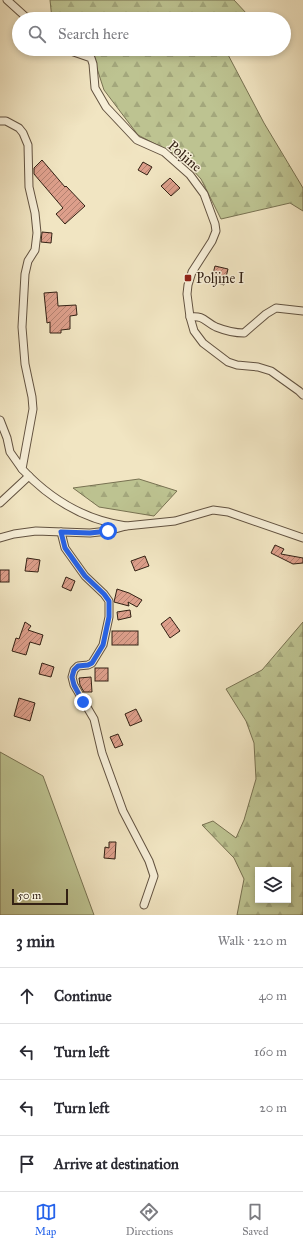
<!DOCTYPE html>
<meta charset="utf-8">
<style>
:root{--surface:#fff;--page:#f7f7f7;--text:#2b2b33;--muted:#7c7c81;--line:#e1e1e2;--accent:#2563eb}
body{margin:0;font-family:"IM FELL Great Primer",serif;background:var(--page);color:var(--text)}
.controls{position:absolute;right:12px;bottom:12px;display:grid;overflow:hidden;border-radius:0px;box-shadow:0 2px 6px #0003}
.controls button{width:36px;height:36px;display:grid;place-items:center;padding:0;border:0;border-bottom:1px solid var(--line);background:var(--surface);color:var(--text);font:20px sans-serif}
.scale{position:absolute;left:12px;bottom:10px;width:56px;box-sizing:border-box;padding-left:4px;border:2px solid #332114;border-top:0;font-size:11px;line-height:14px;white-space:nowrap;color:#332114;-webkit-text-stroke:3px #f6eed7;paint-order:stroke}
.stop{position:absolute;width:12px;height:12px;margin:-9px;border:3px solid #2563eb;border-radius:50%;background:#fff}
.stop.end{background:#2563eb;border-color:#fff;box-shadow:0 1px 4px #0008}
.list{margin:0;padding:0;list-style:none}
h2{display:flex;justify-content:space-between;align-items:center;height:52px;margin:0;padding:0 16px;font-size:17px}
h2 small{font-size:13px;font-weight:400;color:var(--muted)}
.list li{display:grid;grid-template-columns:26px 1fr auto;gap:12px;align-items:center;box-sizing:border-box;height:56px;padding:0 16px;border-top:1px solid var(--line)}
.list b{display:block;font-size:15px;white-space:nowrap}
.list em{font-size:13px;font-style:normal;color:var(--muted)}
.icon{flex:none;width:22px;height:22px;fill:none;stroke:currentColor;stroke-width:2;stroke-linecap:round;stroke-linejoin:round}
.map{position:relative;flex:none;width:303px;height:915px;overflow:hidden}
.search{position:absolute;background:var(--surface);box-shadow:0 2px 6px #0003;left:12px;right:12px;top:12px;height:44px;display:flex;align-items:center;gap:10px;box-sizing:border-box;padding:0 14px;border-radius:22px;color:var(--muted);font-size:15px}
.sheet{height:276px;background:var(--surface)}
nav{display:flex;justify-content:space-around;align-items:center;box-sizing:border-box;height:56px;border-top:1px solid var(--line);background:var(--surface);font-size:11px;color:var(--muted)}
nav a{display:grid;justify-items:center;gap:2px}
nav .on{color:var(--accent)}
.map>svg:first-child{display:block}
.green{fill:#bdc391;stroke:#787252}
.forest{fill:url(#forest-firs);stroke:#787252;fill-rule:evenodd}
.building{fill:url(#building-hatch);stroke:#332114}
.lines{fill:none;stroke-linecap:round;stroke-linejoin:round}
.minor-casing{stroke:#625240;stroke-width:9}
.minor{stroke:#f6eed7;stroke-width:7}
.route{stroke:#2563eb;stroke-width:5}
.poi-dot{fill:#8f2418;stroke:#f6eed7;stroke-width:1.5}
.labels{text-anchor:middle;stroke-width:3;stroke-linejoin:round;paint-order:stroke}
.street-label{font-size:14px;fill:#332114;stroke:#f6eed7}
.poi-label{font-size:14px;fill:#332114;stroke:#f6eed7;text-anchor:start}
</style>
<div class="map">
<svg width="303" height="915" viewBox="0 0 303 915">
<defs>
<pattern id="forest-firs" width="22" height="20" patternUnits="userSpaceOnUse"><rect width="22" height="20" fill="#bdc391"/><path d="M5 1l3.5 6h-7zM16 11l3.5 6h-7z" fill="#a3a77c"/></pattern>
<pattern id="building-hatch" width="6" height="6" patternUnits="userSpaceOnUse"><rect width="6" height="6" fill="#dd9f8b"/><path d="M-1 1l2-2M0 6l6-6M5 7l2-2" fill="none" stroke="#b48170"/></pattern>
</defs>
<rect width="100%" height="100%" fill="#f1e5c2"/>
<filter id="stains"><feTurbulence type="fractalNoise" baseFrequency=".005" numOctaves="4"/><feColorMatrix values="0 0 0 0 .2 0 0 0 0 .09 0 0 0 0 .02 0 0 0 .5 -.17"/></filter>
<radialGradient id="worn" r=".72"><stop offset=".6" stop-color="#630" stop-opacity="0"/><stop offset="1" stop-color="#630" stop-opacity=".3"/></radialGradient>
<path class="green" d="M0,752L43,776L94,915H0Z"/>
<g class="forest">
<path d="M50,0H234L247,14L241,19H52Z"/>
<path d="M87,49H225L264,123L303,188V211L290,203L221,219L201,179L182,158L138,135L104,90L91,50Z"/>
<path d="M139,479L177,491L154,516L99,507L73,488Z"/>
<path d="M303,622V914L302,915H237L244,879L234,858L202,825L213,821L236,838L244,820L256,779L254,743L246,721L226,689L262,670ZM258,870H288V900H258Z"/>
</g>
<g class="building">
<path d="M42,160L65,187L66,186L85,206L65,224L56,214L63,208L34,174V168Z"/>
<path d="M143,162L152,167L147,175L138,170Z"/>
<path d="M170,178L180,188L171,196L161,186Z"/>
<path d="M42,232L52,233L51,243L41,242Z"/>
<path d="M215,266L228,269L224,285L211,281Z"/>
<path d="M57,292L58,306L76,305L77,315L70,316V329L61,330V333H50V322L47,323L44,293Z"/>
<path d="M275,545L284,549L281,554L303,558V563L293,564L271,553Z"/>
<path d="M145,556L149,566L135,571L131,561Z"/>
<path d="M27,558L40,560L38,572L25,571Z"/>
<rect x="0" y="570" width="9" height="12"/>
<path d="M66,577L75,581L71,591L62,587Z"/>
<path d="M117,589L129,593L142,600L137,607L128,602L129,606L114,602Z"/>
<path d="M130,610L131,617L118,620L117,612Z"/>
<path d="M170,617L180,631L170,638L161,624Z"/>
<path d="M25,622L31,626L28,630L43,635L40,645L30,642L26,655L12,651L16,638L19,639Z"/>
<rect x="112" y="631" width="26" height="14"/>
<path d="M42,663L54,667L51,677L39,674Z"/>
<rect x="95" y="668" width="13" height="13"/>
<path d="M91,677L92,692H84L80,685L79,678Z"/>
<path d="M19,698L35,703L30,721L14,716Z"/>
<path d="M136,709L142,721L130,726L125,714Z"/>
<path d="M118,734L123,745L115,748L110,737Z"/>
<path d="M109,842H116L115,859L104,858L105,847L109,848Z"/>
</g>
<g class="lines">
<g class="minor-casing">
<g id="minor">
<path d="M7,0L28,19"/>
<path d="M65,49L91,58L93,64L95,88L106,107L137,140L164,152L190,175L204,194L215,224L216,231L212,241L192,272L188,285L187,294L190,317L194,331L203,343L228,362L237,365L258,367L271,371L299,391L303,395"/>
<path d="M0,121H6L19,128L23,133L28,145L29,187L35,213L37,233L35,250L28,261L25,274L22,327L25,364L32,397L33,409L22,469C50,499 85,520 126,526"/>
<path d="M190,317C204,315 205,322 216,327C226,331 234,333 244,333L266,314L276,308L303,311"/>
<path d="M0,420L7,438L10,452L22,469"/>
<path d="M0,503L29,476"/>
<path d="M61,532L65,548L85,576L104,594L109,601V617L103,645L92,663L88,665L78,666L74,670L72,677L74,685L94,719L102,753L123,811L149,861L154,876L144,905"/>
<path d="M0,538L14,534L36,531L90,533L108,531L126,526L175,521L213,510L228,512L303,538"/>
</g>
</g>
<use href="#minor" class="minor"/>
</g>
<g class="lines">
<path class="route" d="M83,702L74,685L72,677L74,670L78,666L88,665L92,663L103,645L109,617V601L104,594L85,576L65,548L61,532L90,533L108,531"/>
</g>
<rect class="poi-dot" x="184" y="274" width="8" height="8" rx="2"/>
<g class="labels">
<g class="street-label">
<text transform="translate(185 156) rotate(41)" y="5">Poljine</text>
</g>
<g class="poi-label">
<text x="196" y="283">Poljine I</text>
</g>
</g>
<rect width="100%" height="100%" filter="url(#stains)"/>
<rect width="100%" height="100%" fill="url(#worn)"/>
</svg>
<div class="controls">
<button><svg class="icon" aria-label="layers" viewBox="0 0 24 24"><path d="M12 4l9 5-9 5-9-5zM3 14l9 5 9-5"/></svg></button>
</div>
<div class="scale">50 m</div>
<div class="stop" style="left:108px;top:531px"></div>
<div class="stop end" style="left:83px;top:702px"></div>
<div class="search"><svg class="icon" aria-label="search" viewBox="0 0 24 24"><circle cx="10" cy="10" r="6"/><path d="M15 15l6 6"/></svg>Search here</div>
</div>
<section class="sheet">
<h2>3 min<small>Walk · 220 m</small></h2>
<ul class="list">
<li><svg class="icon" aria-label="ahead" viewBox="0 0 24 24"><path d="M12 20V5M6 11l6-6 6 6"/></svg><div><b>Continue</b></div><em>40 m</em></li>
<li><svg class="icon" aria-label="left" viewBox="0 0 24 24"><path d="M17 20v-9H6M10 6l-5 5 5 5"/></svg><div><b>Turn left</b></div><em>160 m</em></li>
<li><svg class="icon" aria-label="left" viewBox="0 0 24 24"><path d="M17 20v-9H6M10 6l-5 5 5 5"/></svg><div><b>Turn left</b></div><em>20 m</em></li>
<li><svg class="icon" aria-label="arrive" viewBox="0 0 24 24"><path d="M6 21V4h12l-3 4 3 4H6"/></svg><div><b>Arrive at destination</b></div></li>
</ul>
</section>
<nav>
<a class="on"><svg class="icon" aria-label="map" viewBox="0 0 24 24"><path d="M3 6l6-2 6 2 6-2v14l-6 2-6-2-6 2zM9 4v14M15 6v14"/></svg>Map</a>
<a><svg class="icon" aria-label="directions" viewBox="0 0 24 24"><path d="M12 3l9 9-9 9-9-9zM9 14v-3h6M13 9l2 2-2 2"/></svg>Directions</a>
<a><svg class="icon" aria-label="saved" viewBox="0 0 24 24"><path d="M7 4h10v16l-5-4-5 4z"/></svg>Saved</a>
</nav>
